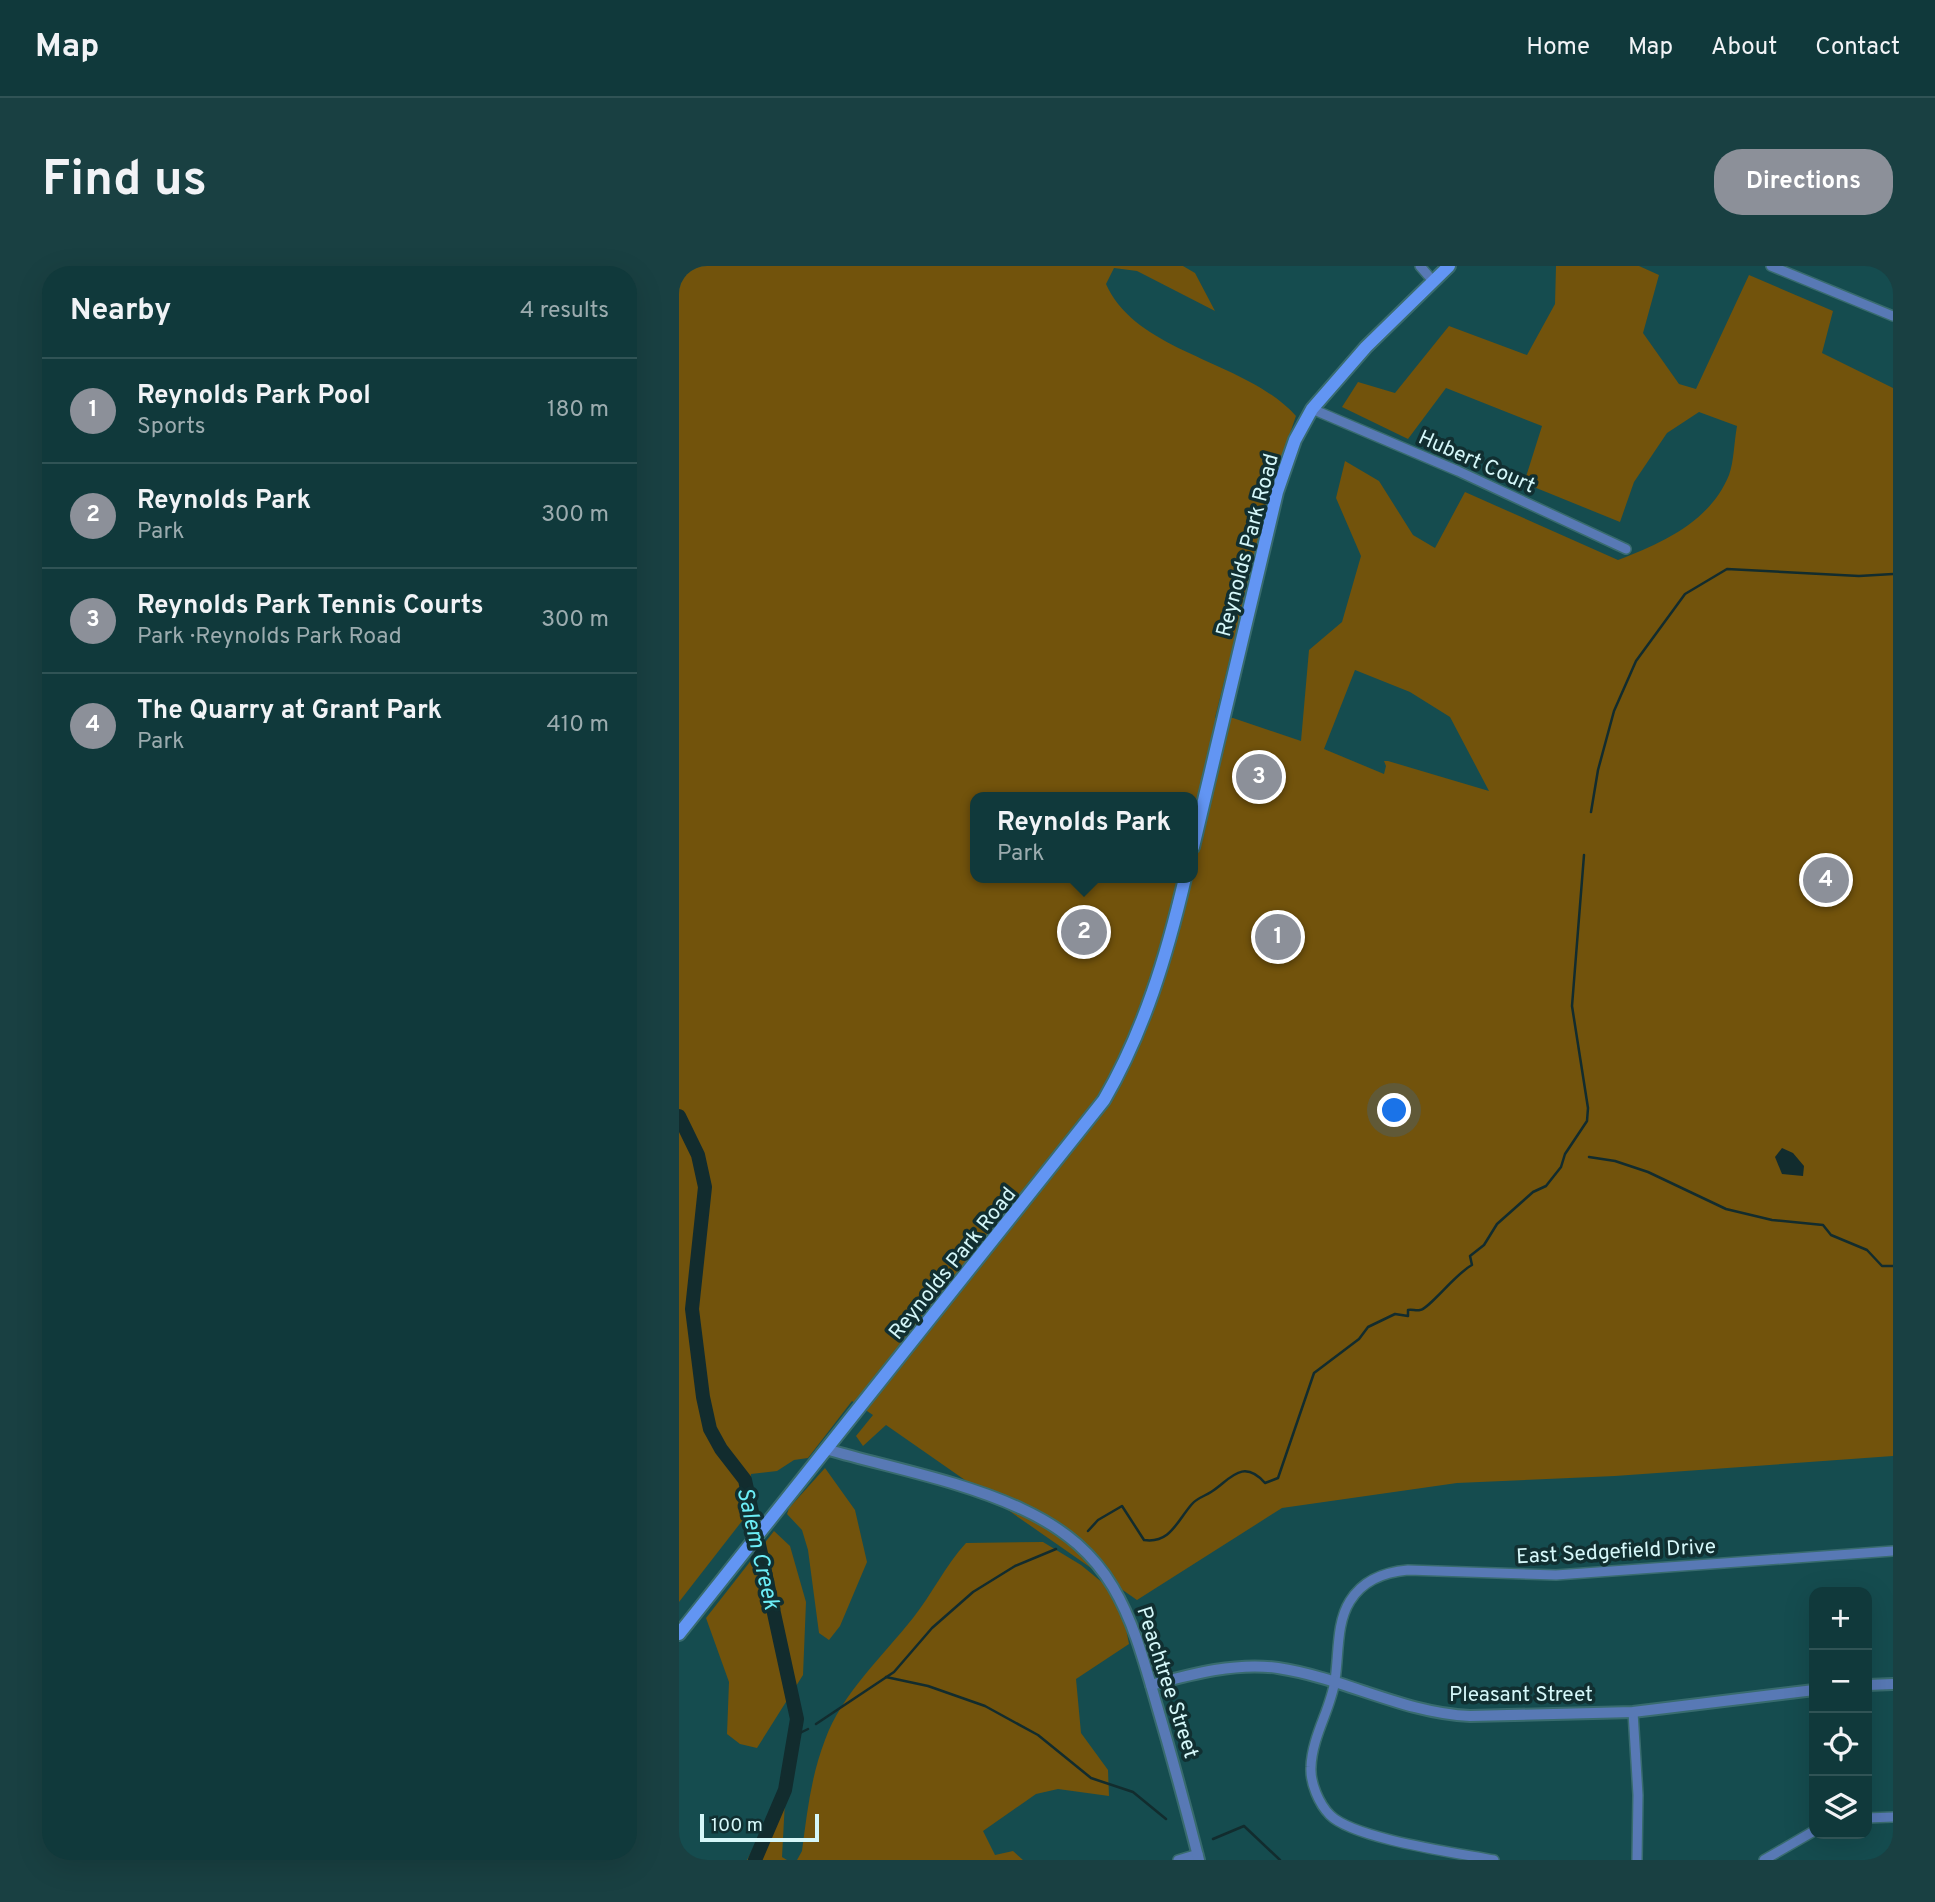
<!DOCTYPE html>
<meta charset="utf-8">
<style>
:root{--surface:#10393b;--page:#194042;--text:#f1f3f6;--muted:#9cacaf;--line:#305355;--accent:#8c9099}
body{margin:0;font-family:Overpass,sans-serif;background:var(--page);color:var(--text)}
.controls{position:absolute;right:21px;bottom:21px;display:grid;overflow:hidden;border-radius:14px;box-shadow:0 7px 28px #0002}
.controls button{width:63px;height:63px;display:grid;place-items:center;padding:0;border:0;border-bottom:2px solid var(--line);background:var(--surface);color:var(--text);font:35px sans-serif}
.scale{position:absolute;left:21px;bottom:18px;width:119px;box-sizing:border-box;padding-left:7px;border:4px solid #d5f7f9;border-top:0;font-size:19px;line-height:24px;white-space:nowrap;color:#d5f7f9;-webkit-text-stroke:5px #112f31;paint-order:stroke}
.you{position:absolute;left:716px;top:845px;width:24px;height:24px;margin:-18px;border:5px solid #fff;border-radius:50%;background:#1a73e8;box-shadow:0 0 0 10px #1a73e833}
.badge{display:grid;place-items:center;width:46px;height:46px;border-radius:50%;background:var(--accent);color:#fff;font-size:23px;font-weight:700}
.pin{position:absolute;translate:-50% -50%;border:4px solid #fff;box-shadow:0 2px 7px #0006}
.popup{position:absolute;left:291px;top:526px;width:228px;height:91px;box-sizing:border-box;display:grid;place-content:center;border-radius:14px;background:var(--surface);filter:drop-shadow(0 2px 5px #0005);font-size:23px;white-space:nowrap;color:var(--muted)}
.popup b{font-size:26px;color:var(--text)}
.popup::after{content:'';position:absolute;left:50%;top:100%;margin-left:-14px;border:14px solid transparent;border-top-color:var(--surface)}
.list{margin:0;padding:0;list-style:none}
h2{display:flex;justify-content:space-between;align-items:center;height:91px;margin:0;padding:0 28px;font-size:30px}
h2 small{font-size:23px;font-weight:400;color:var(--muted)}
.list li{display:grid;grid-template-columns:46px 1fr auto;gap:21px;align-items:center;box-sizing:border-box;height:105px;padding:0 28px;border-top:2px solid var(--line)}
.list b{display:block;font-size:26px;white-space:nowrap}
.list p{margin:0;font-size:23px;white-space:nowrap;color:var(--muted)}
.list em{font-size:23px;font-style:normal;color:var(--muted)}
.icon{flex:none;width:38px;height:38px;fill:none;stroke:currentColor;stroke-width:2;stroke-linecap:round;stroke-linejoin:round}
.map{position:relative;flex:none;width:1214px;height:1594px;overflow:hidden;border-radius:28px}
header{display:flex;align-items:center;gap:42px;box-sizing:border-box;height:98px;padding:0 35px;background:var(--surface);border-bottom:2px solid var(--line)}
header strong{font-size:33px}
nav{display:flex;gap:38px;margin-inline-start:auto;font-size:24px}
.intro{display:flex;align-items:center;justify-content:space-between;box-sizing:border-box;height:168px;padding:0 42px}
h1{margin:0;font-size:49px}
.button{padding:18px 32px;border-radius:28px;background:var(--accent);color:#fff;font-size:24px;font-weight:700}
main{display:flex;gap:42px;padding:0 42px}
aside{flex:1;background:var(--surface);border-radius:28px;box-shadow:0 7px 28px #0002}
.map>svg:first-child{display:block}
.green{fill:#72530c;fill-rule:evenodd}
.water{fill:#122c2e}
.lines{fill:none;stroke-linecap:round;stroke-linejoin:round}
.stream{stroke:#122c2e;stroke-width:2.5}
.river{stroke:#122c2e;stroke-width:14}
.minor-casing{stroke:#386b6e;stroke-width:12}
.tertiary-casing{stroke:#386b6e;stroke-width:14}
.secondary-casing{stroke:#386b6e;stroke-width:16}
.minor{stroke:#5879b5;stroke-width:9}
.tertiary{stroke:#5879b5;stroke-width:10}
.secondary{stroke:#6295f3;stroke-width:12}
.labels{text-anchor:middle;stroke-width:7;stroke-linejoin:round;paint-order:stroke}
.street-label{font-size:21px;fill:#d5f7f9;stroke:#112f31}
.water-label{font-size:23px;font-style:italic;fill:#6ceef7;stroke:#112f31}
</style>
<header>
<strong>Map</strong>
<nav><a>Home</a><a>Map</a><a>About</a><a>Contact</a></nav>
</header>
<div class="intro"><h1>Find us</h1><a class="button">Directions</a></div>
<main>
<aside>
<h2>Nearby<small>4 results</small></h2>
<ul class="list">
<li><span class="badge">1</span><div><b>Reynolds Park Pool</b><p>Sports</p></div><em>180 m</em></li>
<li><span class="badge">2</span><div><b>Reynolds Park</b><p>Park</p></div><em>300 m</em></li>
<li><span class="badge">3</span><div><b>Reynolds Park Tennis Courts</b><p>Park · Reynolds Park Road</p></div><em>300 m</em></li>
<li><span class="badge">4</span><div><b>The Quarry at Grant Park</b><p>Park</p></div><em>410 m</em></li>
</ul>
</aside>
<div class="map">
<svg width="1214" height="1594" viewBox="0 0 1214 1594">
<rect width="100%" height="100%" fill="#154c4f"/>
<g class="green">
<path d="M0,0H504L516,7L536,45L458,5L435,2L427,18C458,88 567,94 617,150L596,211L536,452H554L622,475L630,384L663,356L682,290L657,232L666,195L700,215L734,269L756,282L786,226L939,294C983,277 1031,256 1050,209C1055,195 1055,176 1058,160L1020,146L988,167L955,216L941,256L845,217L863,160L767,122L729,173L663,141L679,116L716,127L770,60L848,89L876,38L877,0H960L980,9L964,67L1000,118L1017,123L1070,9L1154,45L1143,87L1214,122V1190L936,1210L778,1217L603,1242L458,1334L207,1159L184,1180L177,1170L194,1149L173,1135L129,1192L115,1194L98,1205L72,1208L70,1246L0,1336ZM676,404L731,426L771,451L810,525L709,495H705L707,500L705,508L645,483ZM296,531H514V612H296Z"/>
<path d="M146,1202L176,1244L188,1296L161,1360L150,1374L140,1367L129,1284L123,1264L108,1248L110,1242Z"/>
<path d="M95,1265L111,1280L127,1336L124,1409L78,1482L61,1478L48,1468L50,1416L27,1352Z"/>
<path d="M364,1276L402,1299L441,1331L450,1378L397,1413L402,1467L429,1504L430,1530L379,1523L357,1528L304,1565L316,1589L334,1585L344,1594H118L123,1585C128,1547 132,1510 146,1474C163,1427 204,1390 234,1352C253,1328 266,1300 287,1277Z"/>
<path d="M106,1535L103,1591L108,1594H68L90,1553Z"/>
</g>
<g class="water">
<path d="M578,657L624,669L620,685L574,673Z"/>
<path d="M1103,882L1114,887L1125,900L1124,910L1103,908L1096,891Z"/>
</g>
<g class="lines">
<g class="stream">
<path d="M912,546L919,504L935,445L957,395L1006,328L1048,303L1180,310L1214,308"/>
<path d="M910,891L936,895L969,906L1047,943L1093,954L1144,959L1152,969L1188,984L1203,1000H1214"/>
<path d="M409,1265L419,1254L443,1240L465,1274C491,1278 498,1255 513,1238C518,1232 526,1230 532,1226C550,1215 563,1191 586,1217L599,1212L635,1107L680,1073L689,1061L716,1048L729,1050V1044C733,1043 737,1045 741,1044C750,1043 777,1007 793,999L791,990L805,979L818,958L854,926L867,920L882,901L886,888L908,855L909,842L893,740L905,589"/>
<path d="M207,1411L249,1420L306,1440L359,1469L412,1512L454,1526L487,1553"/>
<path d="M137,1458L215,1406L253,1362L294,1326L336,1300L377,1283"/>
<path d="M117,1469L129,1463"/>
<path d="M534,1573L565,1560L601,1594"/>
</g>
<path class="river" d="M0,850L19,889L26,921L13,1043L24,1131L31,1163L42,1183L66,1214L118,1453L106,1524L76,1594"/>
<g class="minor-casing">
<g id="minor">
<path d="M741,0L754,15"/>
<path d="M1092,0L1214,50"/>
<path d="M633,143L779,205L947,283"/>
<path d="M954,1446L959,1529L958,1594"/>
<path d="M1188,1552L1214,1551"/>
<path d="M499,1594L519,1588"/>
<path d="M815,1594C779,1587 675,1573 651,1549C640,1538 631,1517 632,1501C633,1470 652,1443 656,1414C660,1389 657,1357 671,1335C684,1314 705,1306 729,1304L877,1309L1214,1285"/>
<path d="M1085,1594L1135,1565"/>
</g>
</g>
<g class="tertiary-casing">
<g id="tertiary">
<path d="M150,1184C213,1202 283,1215 343,1243C436,1286 452,1350 478,1440C493,1491 507,1543 520,1594"/>
<path d="M472,1419C513,1408 557,1396 599,1402C665,1412 724,1447 791,1450L954,1446L1135,1424"/>
<path d="M1188,1419L1214,1418"/>
</g>
</g>
<g class="secondary-casing">
<g id="secondary">
<path d="M514,581L598,226L616,174L633,143L687,81L770,0"/>
<path d="M0,1368L425,834C465,765 488,689 506,612"/>
</g>
</g>
<use href="#minor" class="minor"/>
<use href="#tertiary" class="tertiary"/>
<use href="#secondary" class="secondary"/>
</g>
<g class="labels">
<g class="street-label">
<text transform="translate(798 195) rotate(24)" y="7">Hubert Court</text>
<text transform="translate(568 279) rotate(-75)" y="7">Reynolds Park Road</text>
<text transform="translate(273 997) rotate(-51)" y="7">Reynolds Park Road</text>
<text transform="translate(937 1285) rotate(-3)" y="7">East Sedgefield Drive</text>
<text transform="translate(489 1416) rotate(72)" y="7">Peachtree Street</text>
<text x="842" y="1435">Pleasant Street</text>
</g>
<g class="water-label">
<text transform="translate(80 1282) rotate(77)" y="8">Salem Creek</text>
</g>
</g>
</svg>
<div class="controls">
<button>+</button>
<button>−</button>
<button><svg class="icon" aria-label="locate" viewBox="0 0 24 24"><circle cx="12" cy="12" r="6"/><path d="M12 2v4M12 18v4M2 12h4M18 12h4"/></svg></button>
<button><svg class="icon" aria-label="layers" viewBox="0 0 24 24"><path d="M12 4l9 5-9 5-9-5zM3 14l9 5 9-5"/></svg></button>
</div>
<div class="scale">100 m</div>
<div class="you"></div>
<div class="pin badge" style="left:599px;top:671px">1</div>
<div class="pin badge" style="left:405px;top:666px">2</div>
<div class="popup"><b>Reynolds Park</b>Park</div>
<div class="pin badge" style="left:580px;top:511px">3</div>
<div class="pin badge" style="left:1147px;top:614px">4</div>
</div>
</main>
